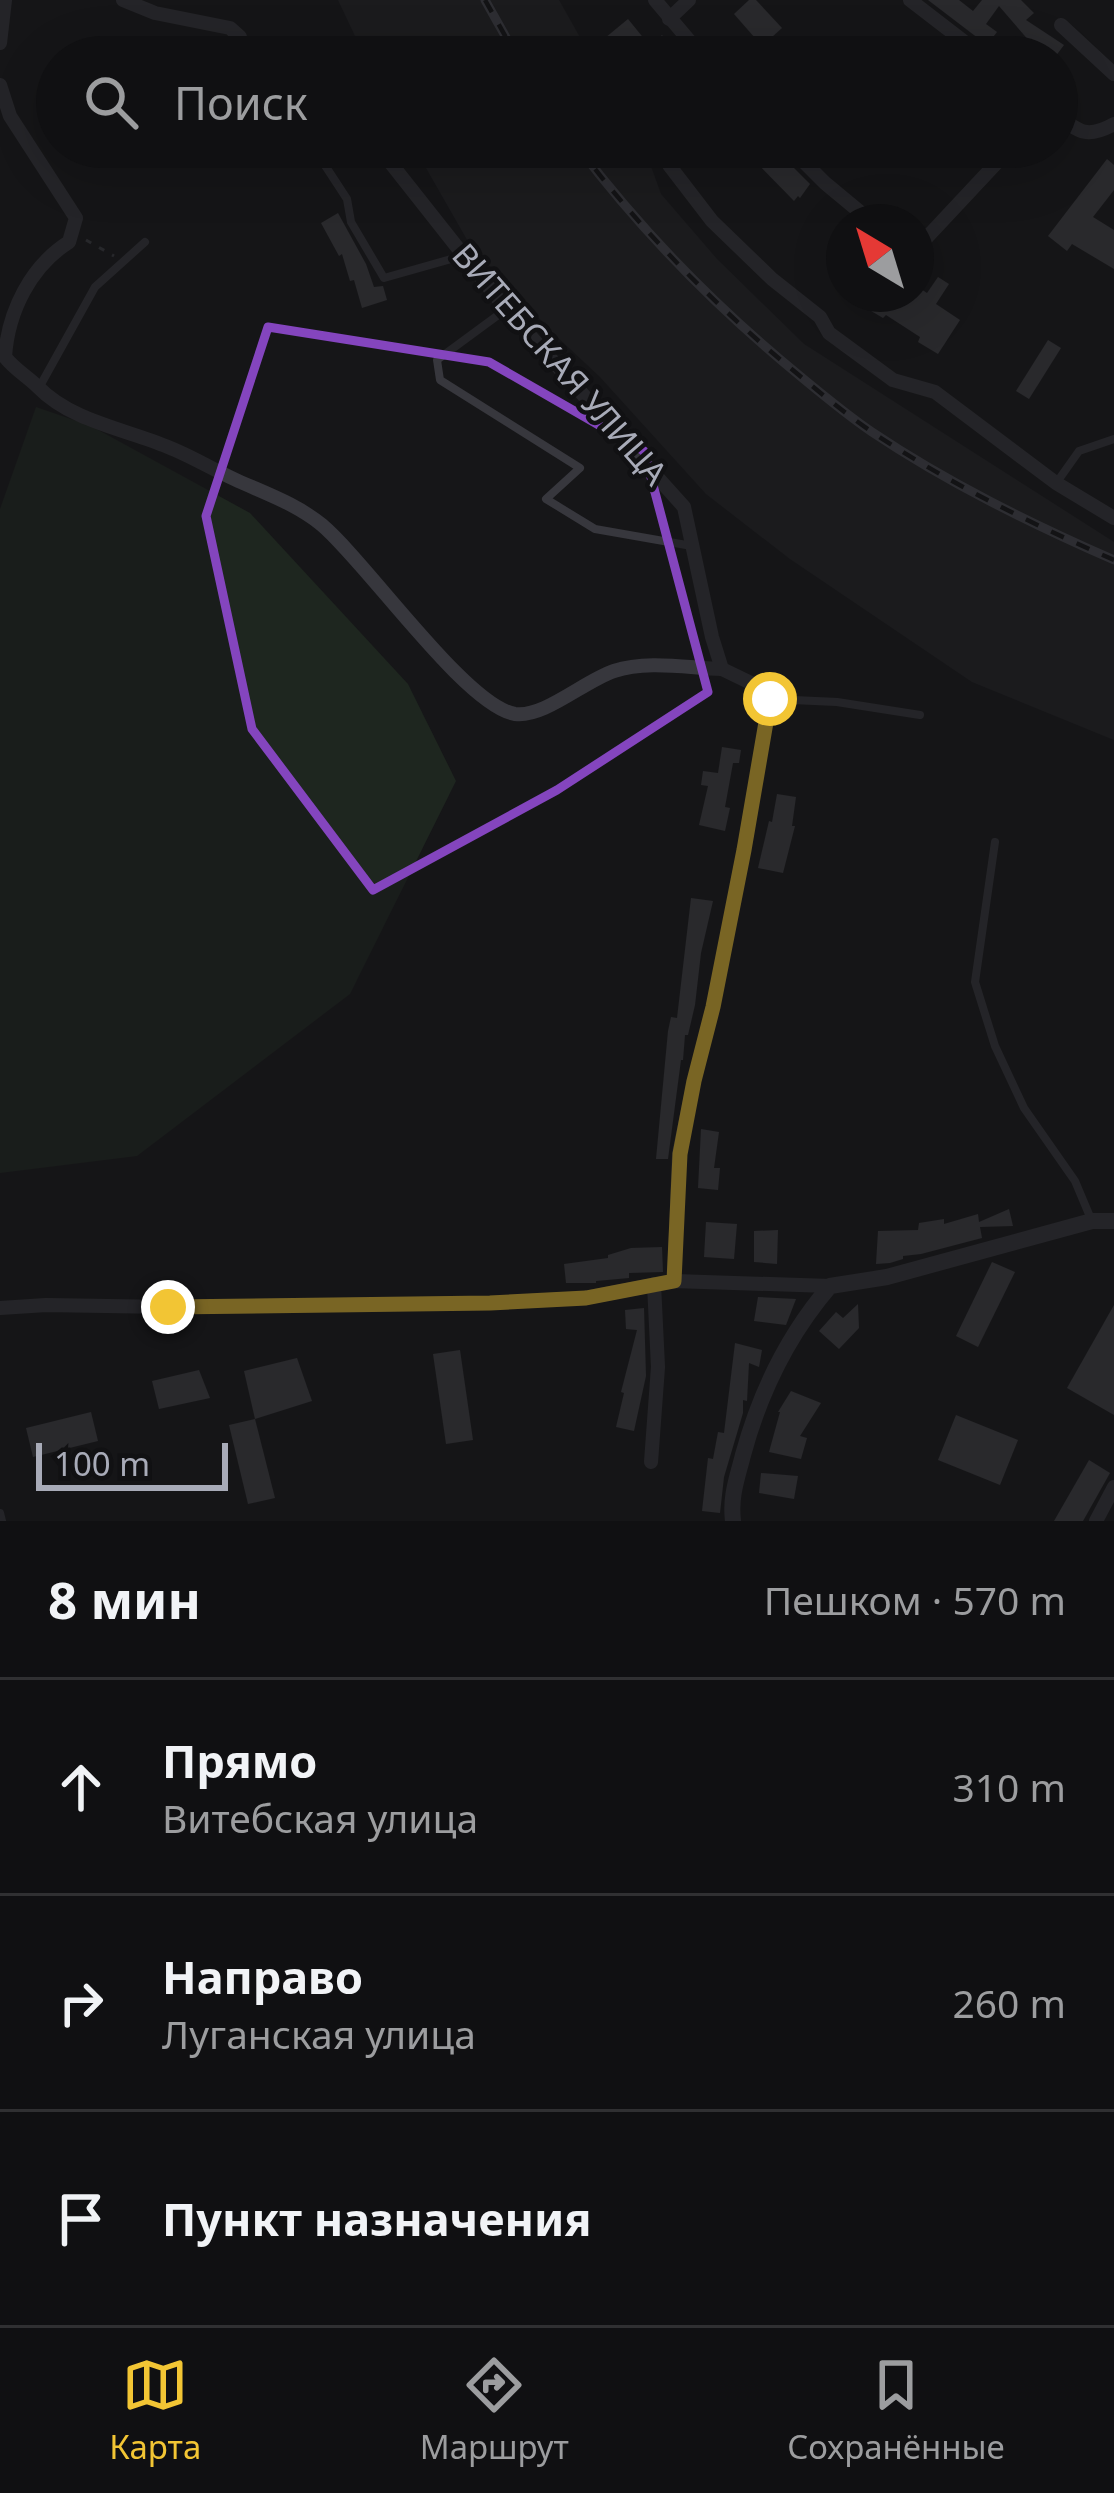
<!DOCTYPE html>
<html lang="ru">
<meta charset="utf-8">
<style>
:root{--surface:#101012;--page:#1e1e20;--text:#f1f3f6;--muted:#9c9d9f;--line:#303032;--accent:#f2c534}
body{margin:0;font-family:"Noto Sans",sans-serif;background:var(--page);color:var(--text)}
.compass{position:absolute;left:826px;top:204px;width:108px;height:108px;border-radius:50%;background:var(--surface);box-shadow:0 12px 48px #0002;rotate:322deg}
.scale{position:absolute;left:36px;bottom:30px;width:192px;box-sizing:border-box;padding-left:12px;border:6px solid #a8abb8;border-top:0;font-size:33px;line-height:42px;white-space:nowrap;color:#a8abb8;-webkit-text-stroke:9px #111113;paint-order:stroke}
.stop{position:absolute;width:36px;height:36px;margin:-27px;border:9px solid #f2c534;border-radius:50%;background:#fff}
.stop.end{background:#f2c534;border-color:#fff;box-shadow:0 3px 12px #0008}
.list{margin:0;padding:0;list-style:none}
h2{display:flex;justify-content:space-between;align-items:center;height:156px;margin:0;padding:0 48px;font-size:51px}
h2 small{font-size:39px;font-weight:400;color:var(--muted)}
.list li{display:grid;grid-template-columns:78px 1fr auto;gap:36px;align-items:center;box-sizing:border-box;height:216px;padding:0 48px;border-top:3px solid var(--line)}
.list b{display:block;font-size:45px;white-space:nowrap}
.list p{margin:0;font-size:39px;white-space:nowrap;color:var(--muted)}
.list em{font-size:39px;font-style:normal;color:var(--muted)}
.icon{flex:none;width:66px;height:66px;fill:none;stroke:currentColor;stroke-width:2;stroke-linecap:round;stroke-linejoin:round}
.map{position:relative;flex:none;width:1114px;height:1521px;overflow:hidden}
.search{position:absolute;background:var(--surface);box-shadow:0 12px 48px #0002;left:36px;right:36px;top:36px;height:132px;display:flex;align-items:center;gap:30px;box-sizing:border-box;padding:0 42px;border-radius:66px;color:var(--muted);font-size:45px}
.sheet{height:804px;background:var(--surface)}
nav{display:flex;justify-content:space-around;align-items:center;box-sizing:border-box;height:168px;border-top:3px solid var(--line);background:var(--surface);font-size:33px;color:var(--muted)}
nav a{display:grid;justify-items:center;gap:6px}
nav .on{color:var(--accent)}
.map>svg:first-child{display:block}
.built{fill:#222225}
.green{fill:#1e261f}
.building{fill:#404045}
.lines{fill:none;stroke-linecap:round;stroke-linejoin:round}
.path{stroke:#3d3e44;stroke-width:3;stroke-dasharray:6 9;stroke-linecap:butt}
.service{stroke:#37373d;stroke-width:8}
.minor{stroke:#37373d;stroke-width:14}
.tertiary{stroke:#37373d;stroke-width:16}
.rail-casing{stroke:#4a4b52;stroke-width:9}
.rail{stroke:#111113;stroke-width:4.5;stroke-dasharray:14;stroke-linecap:butt}
.route{stroke:#f2c534;stroke-width:15}
.marked{fill:none;stroke:#8445be;stroke-width:9;stroke-linejoin:round}
.labels{text-anchor:middle;stroke-width:9;stroke-linejoin:round;paint-order:stroke}
.street-label{font-size:33px;fill:#a8abb8;stroke:#111113}
</style>
<div class="map">
<svg width="1114" height="1521" viewBox="0 0 1114 1521">
<rect width="100%" height="100%" fill="#161618"/>
<g class="built">
<path d="M338,0H559L591,57H365Z"/>
<path d="M414,147H644L661,194L717,259L804,344L1114,542V740L972,682L790,559L706,494L600,377L552,332L470,245Z"/>
</g>
<path class="green" d="M36,407L91,426L250,513L408,684L456,781L350,994L137,1156L0,1173V509Z"/>
<g class="building">
<path d="M749,0H756L782,28L762,46L734,14Z"/>
<path d="M928,0H959L973,11L982,0H1021L1034,13L1026,20L1064,45L1055,57H1043L999,6L986,24L997,32L987,45Z"/>
<path d="M628,19L650,46L662,35L670,45L658,57H621L605,38Z"/>
<path d="M754,147H773L810,184L800,198L798,196L794,201L747,153Z"/>
<path d="M1107,159L1114,165V190L1093,217L1114,230V269L1072,244L1067,251L1048,236Z"/>
<path d="M338,213L366,264L374,287L383,286L387,300L362,308L354,280L350,281L342,254L339,256L321,223Z"/>
<path d="M938,277L949,284L936,304L960,320L938,354L918,342L920,337L886,315L883,318L861,305L868,294H916L918,287L927,293Z"/>
<path d="M1048,340L1061,348L1029,399L1016,391Z"/>
<path d="M722,747L741,750L739,763H733L725,807L730,808L725,831L699,825L708,786L701,785L703,771L718,773Z"/>
<path d="M777,794L796,797L792,826H795L783,873L758,868L769,821L772,822Z"/>
<path d="M691,898L713,901L701,953L695,1005L688,1035H685L683,1060H681L668,1159H656L668,1031L671,1017L677,1018Z"/>
<path d="M701,1129L719,1132L714,1168H720L718,1190L698,1188Z"/>
<path d="M1009,1209L1013,1226L980,1227L982,1238L921,1254L903,1256V1259L890,1263L876,1264L878,1231L918,1230L919,1223L944,1219V1224L978,1214L979,1222Z"/>
<path d="M706,1222L737,1224L734,1259L704,1257Z"/>
<path d="M778,1230L777,1264L754,1262V1231Z"/>
<path d="M662,1247L663,1272L629,1273V1278L596,1281V1283H566L564,1264L608,1258V1255L631,1248Z"/>
<path d="M992,1262L1015,1272L978,1347L956,1336Z"/>
<path d="M758,1297L796,1299L786,1325L754,1321Z"/>
<path d="M858,1304L859,1328L839,1349L819,1331L836,1312L843,1318Z"/>
<path d="M1114,1305V1415L1067,1388Z"/>
<path d="M644,1308L646,1376L634,1431L616,1427L624,1393L621,1392L637,1330L626,1329L625,1310Z"/>
<path d="M735,1343L762,1350L759,1367L749,1363L747,1401L743,1400V1413L724,1477L720,1513L702,1511L708,1458L713,1459L718,1432L724,1433Z"/>
<path d="M460,1350L473,1440L446,1444L433,1354Z"/>
<path d="M297,1358L312,1401L255,1419L244,1371Z"/>
<path d="M199,1370L210,1398L159,1409L152,1381Z"/>
<path d="M791,1391L821,1403L800,1436L807,1438L801,1459L769,1452L780,1412H778Z"/>
<path d="M91,1412L98,1441L33,1457L26,1428Z"/>
<path d="M956,1415L1018,1440L1000,1485L938,1460Z"/>
<path d="M255,1419L275,1498L248,1504L229,1425Z"/>
<path d="M1089,1460L1110,1473L1083,1521H1054Z"/>
<path d="M761,1473L798,1476L794,1499L759,1493Z"/>
</g>
<g class="lines">
<path class="path" d="M86,240L114,256"/>
<g class="service">
<path d="M313,147L347,199L351,222L384,278L462,256"/>
<path d="M505,310L437,360L440,380L580,468L546,499L595,529L692,546"/>
<path d="M40,386L95,287L145,242"/>
<path d="M1057,482L1079,451L1114,439"/>
<path d="M771,699L837,702L920,715"/>
<path d="M995,842L975,982L995,1046L1024,1108L1075,1181L1091,1219"/>
<path d="M0,1513L2,1521"/>
</g>
<g class="minor">
<path d="M123,0L155,13L230,28L240,37L243,57"/>
<path d="M655,0L703,57"/>
<path d="M910,0L984,57"/>
<path d="M669,19L689,0"/>
<path d="M1061,25L1114,74"/>
<path d="M0,43L5,0"/>
<path d="M0,85L10,116L76,218L69,242C31,266 8,311 5,357C14,369 27,376 38,387C71,421 125,429 168,447C191,456 212,469 234,479C264,493 295,503 322,525C367,563 466,706 515,714C544,718 584,681 614,671C647,660 688,668 722,669"/>
<path d="M1057,115C1079,132 1087,139 1114,124"/>
<path d="M378,147L506,309L684,507L712,637L722,669L751,683L770,699L744,850L713,1007L694,1081L679,1154L674,1281"/>
<path d="M789,147L825,183L872,222"/>
<path d="M669,165L712,221L772,279L820,317L829,333L893,380L935,392L1056,483L1114,518"/>
<path d="M916,249L1003,156"/>
<path d="M0,1308L46,1305L168,1307L491,1303L585,1298L674,1281L830,1286"/>
<path d="M651,1462L658,1367L654,1284"/>
<path d="M1096,1521L1114,1487"/>
</g>
<path class="tertiary" d="M733,1521C730,1496 737,1479 743,1455C760,1392 788,1335 830,1286L887,1277L1092,1221H1114"/>
<g class="rail-casing">
<g id="rail">
<path d="M485,0L517,57"/>
<path d="M578,147C643,233 717,308 800,376C823,395 847,415 872,432C948,483 1030,523 1114,560"/>
</g>
</g>
<use href="#rail" class="rail"/>
</g>
<g class="lines">
<path class="route" d="M168,1307L490,1303L586,1298L674,1281L680,1154L694,1081L713,1007L744,850L770,699"/>
</g>
<path d="M0 0H1114V1521H0ZM268,327L489,362L644,451L708,692L557,790L373,890L252,729L206,516Z" fill="#161618" fill-opacity=".55" fill-rule="evenodd"/>
<path class="marked" d="M268,327L489,362L644,451L708,692L557,790L373,890L252,729L206,516Z"/>
<g class="labels">
<g class="street-label">
<text transform="translate(560 364) rotate(49)" y="12">ВИТЕБСКАЯ УЛИЦА</text>
</g>
</g>
</svg>
<svg class="compass" viewBox="-18 -18 36 36"><path d="M0-13l5 13h-10z" fill="#e53935"/><path d="M0 13l5-13h-10z" fill="#9c9d9f"/></svg>
<div class="scale">100 m</div>
<div class="stop" style="left:770px;top:699px"></div>
<div class="stop end" style="left:168px;top:1307px"></div>
<div class="search"><svg class="icon" aria-label="search" viewBox="0 0 24 24"><circle cx="10" cy="10" r="6"/><path d="M15 15l6 6"/></svg>Поиск</div>
</div>
<section class="sheet">
<h2>8 мин<small>Пешком · 570 m</small></h2>
<ul class="list">
<li><svg class="icon" aria-label="ahead" viewBox="0 0 24 24"><path d="M12 20V5M6 11l6-6 6 6"/></svg><div><b>Прямо</b><p>Витебская улица</p></div><em>310 m</em></li>
<li><svg class="icon" aria-label="right" viewBox="0 0 24 24"><path d="M7 20v-9h11M14 6l5 5-5 5"/></svg><div><b>Направо</b><p>Луганская улица</p></div><em>260 m</em></li>
<li><svg class="icon" aria-label="arrive" viewBox="0 0 24 24"><path d="M6 21V4h12l-3 4 3 4H6"/></svg><div><b>Пункт назначения</b></div></li>
</ul>
</section>
<nav>
<a class="on"><svg class="icon" aria-label="map" viewBox="0 0 24 24"><path d="M3 6l6-2 6 2 6-2v14l-6 2-6-2-6 2zM9 4v14M15 6v14"/></svg>Карта</a>
<a><svg class="icon" aria-label="directions" viewBox="0 0 24 24"><path d="M12 3l9 9-9 9-9-9zM9 14v-3h6M13 9l2 2-2 2"/></svg>Маршрут</a>
<a><svg class="icon" aria-label="saved" viewBox="0 0 24 24"><path d="M7 4h10v16l-5-4-5 4z"/></svg>Сохранённые</a>
</nav>
